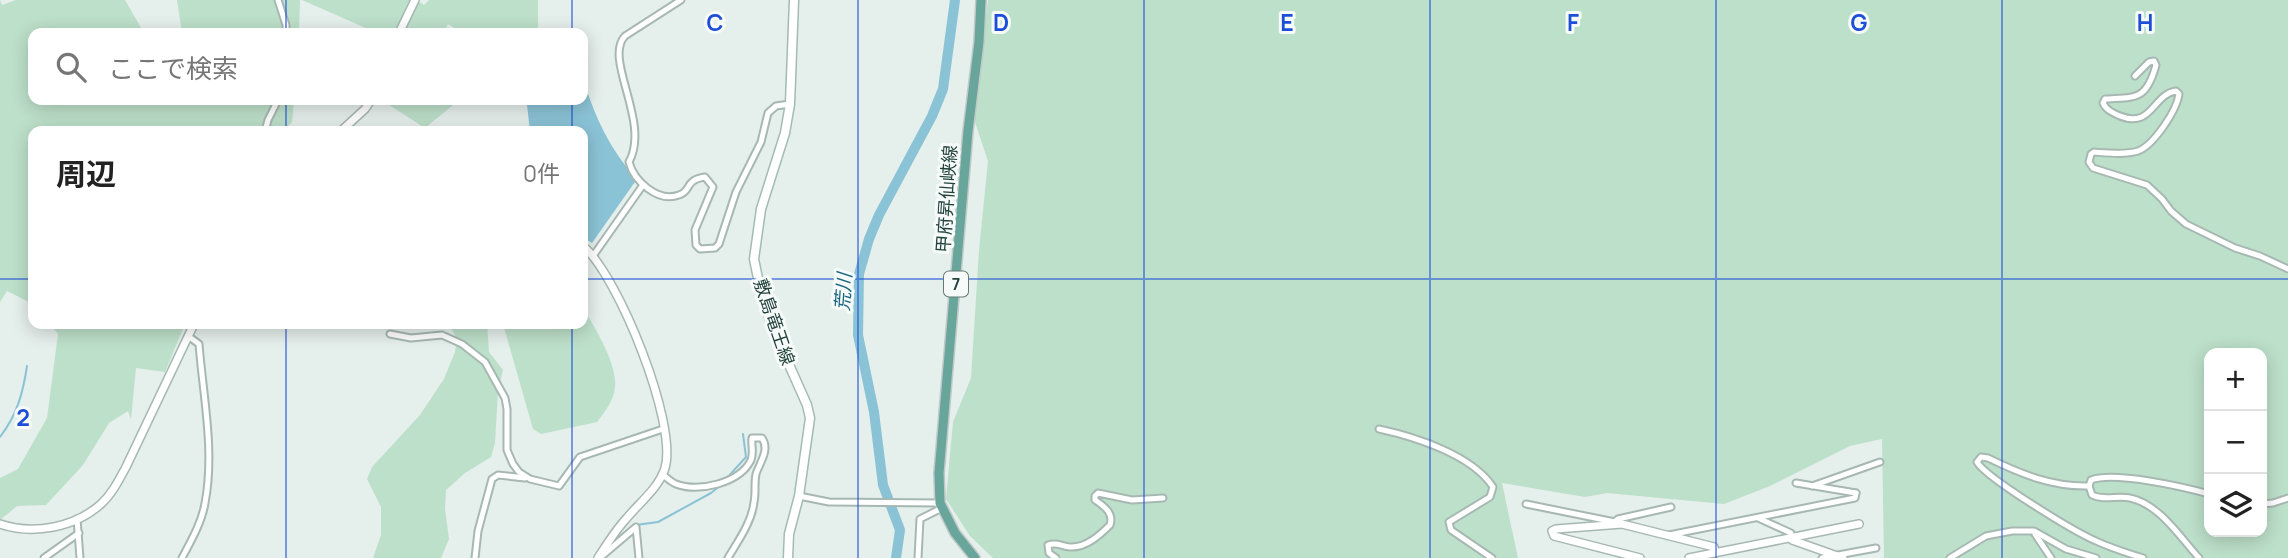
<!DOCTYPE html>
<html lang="ja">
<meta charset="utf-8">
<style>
:root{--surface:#fff;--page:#f6f6f6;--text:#222;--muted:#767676;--line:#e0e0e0}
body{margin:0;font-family:Manrope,"Noto Sans JP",sans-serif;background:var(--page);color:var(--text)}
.controls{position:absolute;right:21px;bottom:21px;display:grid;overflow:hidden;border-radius:14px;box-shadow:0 4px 18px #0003}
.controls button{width:63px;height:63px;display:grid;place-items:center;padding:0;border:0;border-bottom:2px solid var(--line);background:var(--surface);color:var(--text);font:35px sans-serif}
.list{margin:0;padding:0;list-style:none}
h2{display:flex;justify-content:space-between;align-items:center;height:91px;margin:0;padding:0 28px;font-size:30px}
h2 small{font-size:23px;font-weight:400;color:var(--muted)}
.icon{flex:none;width:38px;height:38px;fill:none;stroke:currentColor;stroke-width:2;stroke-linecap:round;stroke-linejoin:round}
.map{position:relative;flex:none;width:2288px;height:558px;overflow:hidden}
.search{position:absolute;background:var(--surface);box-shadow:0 4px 18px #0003;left:28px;top:28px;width:560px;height:77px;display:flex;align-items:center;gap:18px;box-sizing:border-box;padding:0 24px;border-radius:14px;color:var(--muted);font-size:26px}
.panel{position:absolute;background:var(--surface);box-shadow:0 4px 18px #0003;left:28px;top:126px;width:560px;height:203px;border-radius:14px}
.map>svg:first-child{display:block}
.green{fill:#bde0ca;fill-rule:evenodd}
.water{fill:#8bc3d6}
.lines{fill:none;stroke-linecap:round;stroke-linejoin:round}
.stream{stroke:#8bc3d6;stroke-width:2}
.river{stroke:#8bc3d6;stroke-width:10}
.minor-casing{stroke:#a7b8b3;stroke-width:9}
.tertiary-casing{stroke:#a7b8b3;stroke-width:10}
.secondary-casing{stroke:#a3bbb5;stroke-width:11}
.primary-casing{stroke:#c1cac8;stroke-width:12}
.minor{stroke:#fff;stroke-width:5}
.tertiary{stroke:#fff;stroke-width:7}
.secondary{stroke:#fff;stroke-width:8}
.primary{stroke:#68a69c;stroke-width:9}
.grid{fill:none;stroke:#1d4ed8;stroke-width:2;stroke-opacity:0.55}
.labels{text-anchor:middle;stroke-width:6;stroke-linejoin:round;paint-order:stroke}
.shield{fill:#f6fbf9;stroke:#627a75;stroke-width:2}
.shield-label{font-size:16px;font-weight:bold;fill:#23423c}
.street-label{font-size:18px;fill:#23423c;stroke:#f6fbf9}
.water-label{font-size:19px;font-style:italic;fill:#196682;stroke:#f6fbf9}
.grid-label{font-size:23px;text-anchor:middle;font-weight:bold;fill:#1d4ed8;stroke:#f6fbf9;stroke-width:6;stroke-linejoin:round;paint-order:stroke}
</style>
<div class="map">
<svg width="2288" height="558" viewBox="0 0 2288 558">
<rect width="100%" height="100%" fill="#e5efeb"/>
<g class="green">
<path d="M0,0L2,5L16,0H125L144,33H33V100H294L292,122L283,131H33V304L7,291L0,302Z"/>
<path d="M177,0H300L299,33H182Z"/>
<path d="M302,0H416L424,5L429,0H538V27L532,33H462L448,24L444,33H377Z"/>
<path d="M988,0H2288V558H1884L1882,439L1850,446L1770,486L1724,504L1607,493L1585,497L1502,483L1518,558H993L970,536L946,499L953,422L971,378L979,250L988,161L973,116ZM2209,353H2262V532H2209Z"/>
<path d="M386,100H454L453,105L425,128L386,103Z"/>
<path d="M583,307C595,329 621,368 614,393C611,404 604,413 597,422L541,434L533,429L503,324H583Z"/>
<path d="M50,324H185L165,372L136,368L131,419L128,411L109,423L83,465L46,505L17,506L0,520V478L18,469L47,418L58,334Z"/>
<path d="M449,324H487L489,352L503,370L498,391L495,443L491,457L465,473L446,490L445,509L449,539L441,558H373L381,535V507L367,479L372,467L420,415L444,379L455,352L457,339Z"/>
</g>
<path class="water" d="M583,79C595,117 610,150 637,179L592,243L583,237V131H530L527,105L543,100H583Z"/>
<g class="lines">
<g class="stream">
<path d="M0,437C17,415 23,393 27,366"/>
<path d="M727,478L746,457L743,434"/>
<path d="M636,525L658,522L711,493L721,485"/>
</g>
<path class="river" d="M896,558L900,530L883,485L874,412L858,335L859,274L869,239L879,215L932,116L943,89L955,0"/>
<g class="minor-casing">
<g id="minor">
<path d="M278,0L286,25V33"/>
<path d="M681,0L625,36C603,59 651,122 629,162C634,181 658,203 679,195C692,191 684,180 705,177L713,187L695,230L696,245L700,249L715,248L719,244L736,192L761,142L768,113L776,106L790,104"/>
<path d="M2135,76L2149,62L2154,61L2156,65C2147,99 2137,98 2105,99L2103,103C2106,110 2113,113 2120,116C2152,129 2153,94 2176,91L2179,94C2177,110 2154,145 2138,151C2125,155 2108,153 2094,152L2091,154L2089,162L2093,168L2147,185L2162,199L2171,211L2186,224L2235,248L2260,256L2288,269"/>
<path d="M265,131L268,120L278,100"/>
<path d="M593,256L643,185"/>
<path d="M390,334L411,338L442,335L462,344L485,362L505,398L507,409V450L513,464L519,472L530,479L559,486L580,457L663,429"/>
<path d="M1379,429C1416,437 1472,455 1493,487L1490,497L1449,522L1451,530L1492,558"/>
<path d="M662,474C667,478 671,482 676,484C698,493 740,483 751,460C754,453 751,445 752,438H762C770,450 760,462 756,474C754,484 756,493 754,502C752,522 738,541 728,558"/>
<path d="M1796,483L1856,493"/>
<path d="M1812,486L1880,462"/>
<path d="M2089,486C2052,487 2021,474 1988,458L1981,457L1977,462C1986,478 2075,532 2096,541C2111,548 2127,553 2143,558"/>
<path d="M2089,486L2092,495C2104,501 2117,495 2130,498C2159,504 2180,537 2199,558"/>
<path d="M2089,486L2091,480C2114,471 2184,487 2209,494"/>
<path d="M799,496L829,502L940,503"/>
<path d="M1526,504L1615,522"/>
<path d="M2262,504L2273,503L2288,498"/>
<path d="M1758,518L1791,533V537"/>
<path d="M77,519L80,558"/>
<path d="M1614,522L1618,519L1671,507"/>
<path d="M2035,534L2051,558"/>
<path d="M1669,535L1855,498L1856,493"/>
<path d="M602,556L636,527L639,558"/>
<path d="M44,558L79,533"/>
<path d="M182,558C191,541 202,522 205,503C215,451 203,396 199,344L188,336"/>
<path d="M475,558L478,531L492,479L498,475L525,478"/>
<path d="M918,558L920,519L942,508"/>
<path d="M1056,558L1049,553L1048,545C1057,542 1061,546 1070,547C1086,548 1100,535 1110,525C1114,513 1104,506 1095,500V496L1098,493L1132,500L1163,498"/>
<path d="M1822,558L1876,548"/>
<path d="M1950,558L1986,536L2012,531H2034L2066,549L2096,558"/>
</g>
</g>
<g class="tertiary-casing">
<g id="tertiary">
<path d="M399,33L415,0"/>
<path d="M341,131L365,109L371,100"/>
<path d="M583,246C618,275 678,424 665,468C659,488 639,503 626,519C615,531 607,544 598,558"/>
<path d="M0,524C33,535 74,528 101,504C112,494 119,480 126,467L194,324"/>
<path d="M1791,537L1792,540L1843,558"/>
<path d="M1640,558L1554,536L1552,531L1556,529L1622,524L1714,547L1715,553"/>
<path d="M1689,558L1859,524"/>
</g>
</g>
<g class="secondary-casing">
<path id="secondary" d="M788,558L789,534L799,496L810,418L807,405L774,331L761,293L754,259L761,209L785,133L790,104L794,0"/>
</g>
<g class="primary-casing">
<path id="primary" d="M975,558L955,533L940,503L939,473L968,131L979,42L981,0"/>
</g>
<use href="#minor" class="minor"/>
<use href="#tertiary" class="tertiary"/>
<use href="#secondary" class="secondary"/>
<use href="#primary" class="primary"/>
</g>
<path class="grid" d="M286,0V33M572,0V33M858,0V558M1144,0V558M1430,0V558M1716,0V558M2002,0V558M286,100V131M572,100V131M0,279H33M583,279H2288M286,324V558M572,324V558"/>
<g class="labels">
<rect class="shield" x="944" y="271.5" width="24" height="25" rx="5"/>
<g class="shield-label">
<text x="956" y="290">7</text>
</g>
<g class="street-label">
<text transform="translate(947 199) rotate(-86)" y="6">甲府昇仙峡線</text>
<text transform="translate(774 322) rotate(71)" y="6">敷島竜王線</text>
</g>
<g class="water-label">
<text transform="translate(843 292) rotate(-86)" y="7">荒川</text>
</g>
</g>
<g class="grid-label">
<text x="715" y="31">C</text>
<text x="1001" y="31">D</text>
<text x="1287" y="31">E</text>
<text x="1573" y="31">F</text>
<text x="1859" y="31">G</text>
<text x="2145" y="31">H</text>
<text x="23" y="426">2</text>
</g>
</svg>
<div class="controls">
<button>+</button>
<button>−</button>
<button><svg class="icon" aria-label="layers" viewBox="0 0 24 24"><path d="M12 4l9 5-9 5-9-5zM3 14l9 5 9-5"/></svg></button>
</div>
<div class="search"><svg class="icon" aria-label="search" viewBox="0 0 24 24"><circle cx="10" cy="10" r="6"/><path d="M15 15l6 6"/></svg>ここで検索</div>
<section class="panel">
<h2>周辺<small>0件</small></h2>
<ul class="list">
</ul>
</section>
</div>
